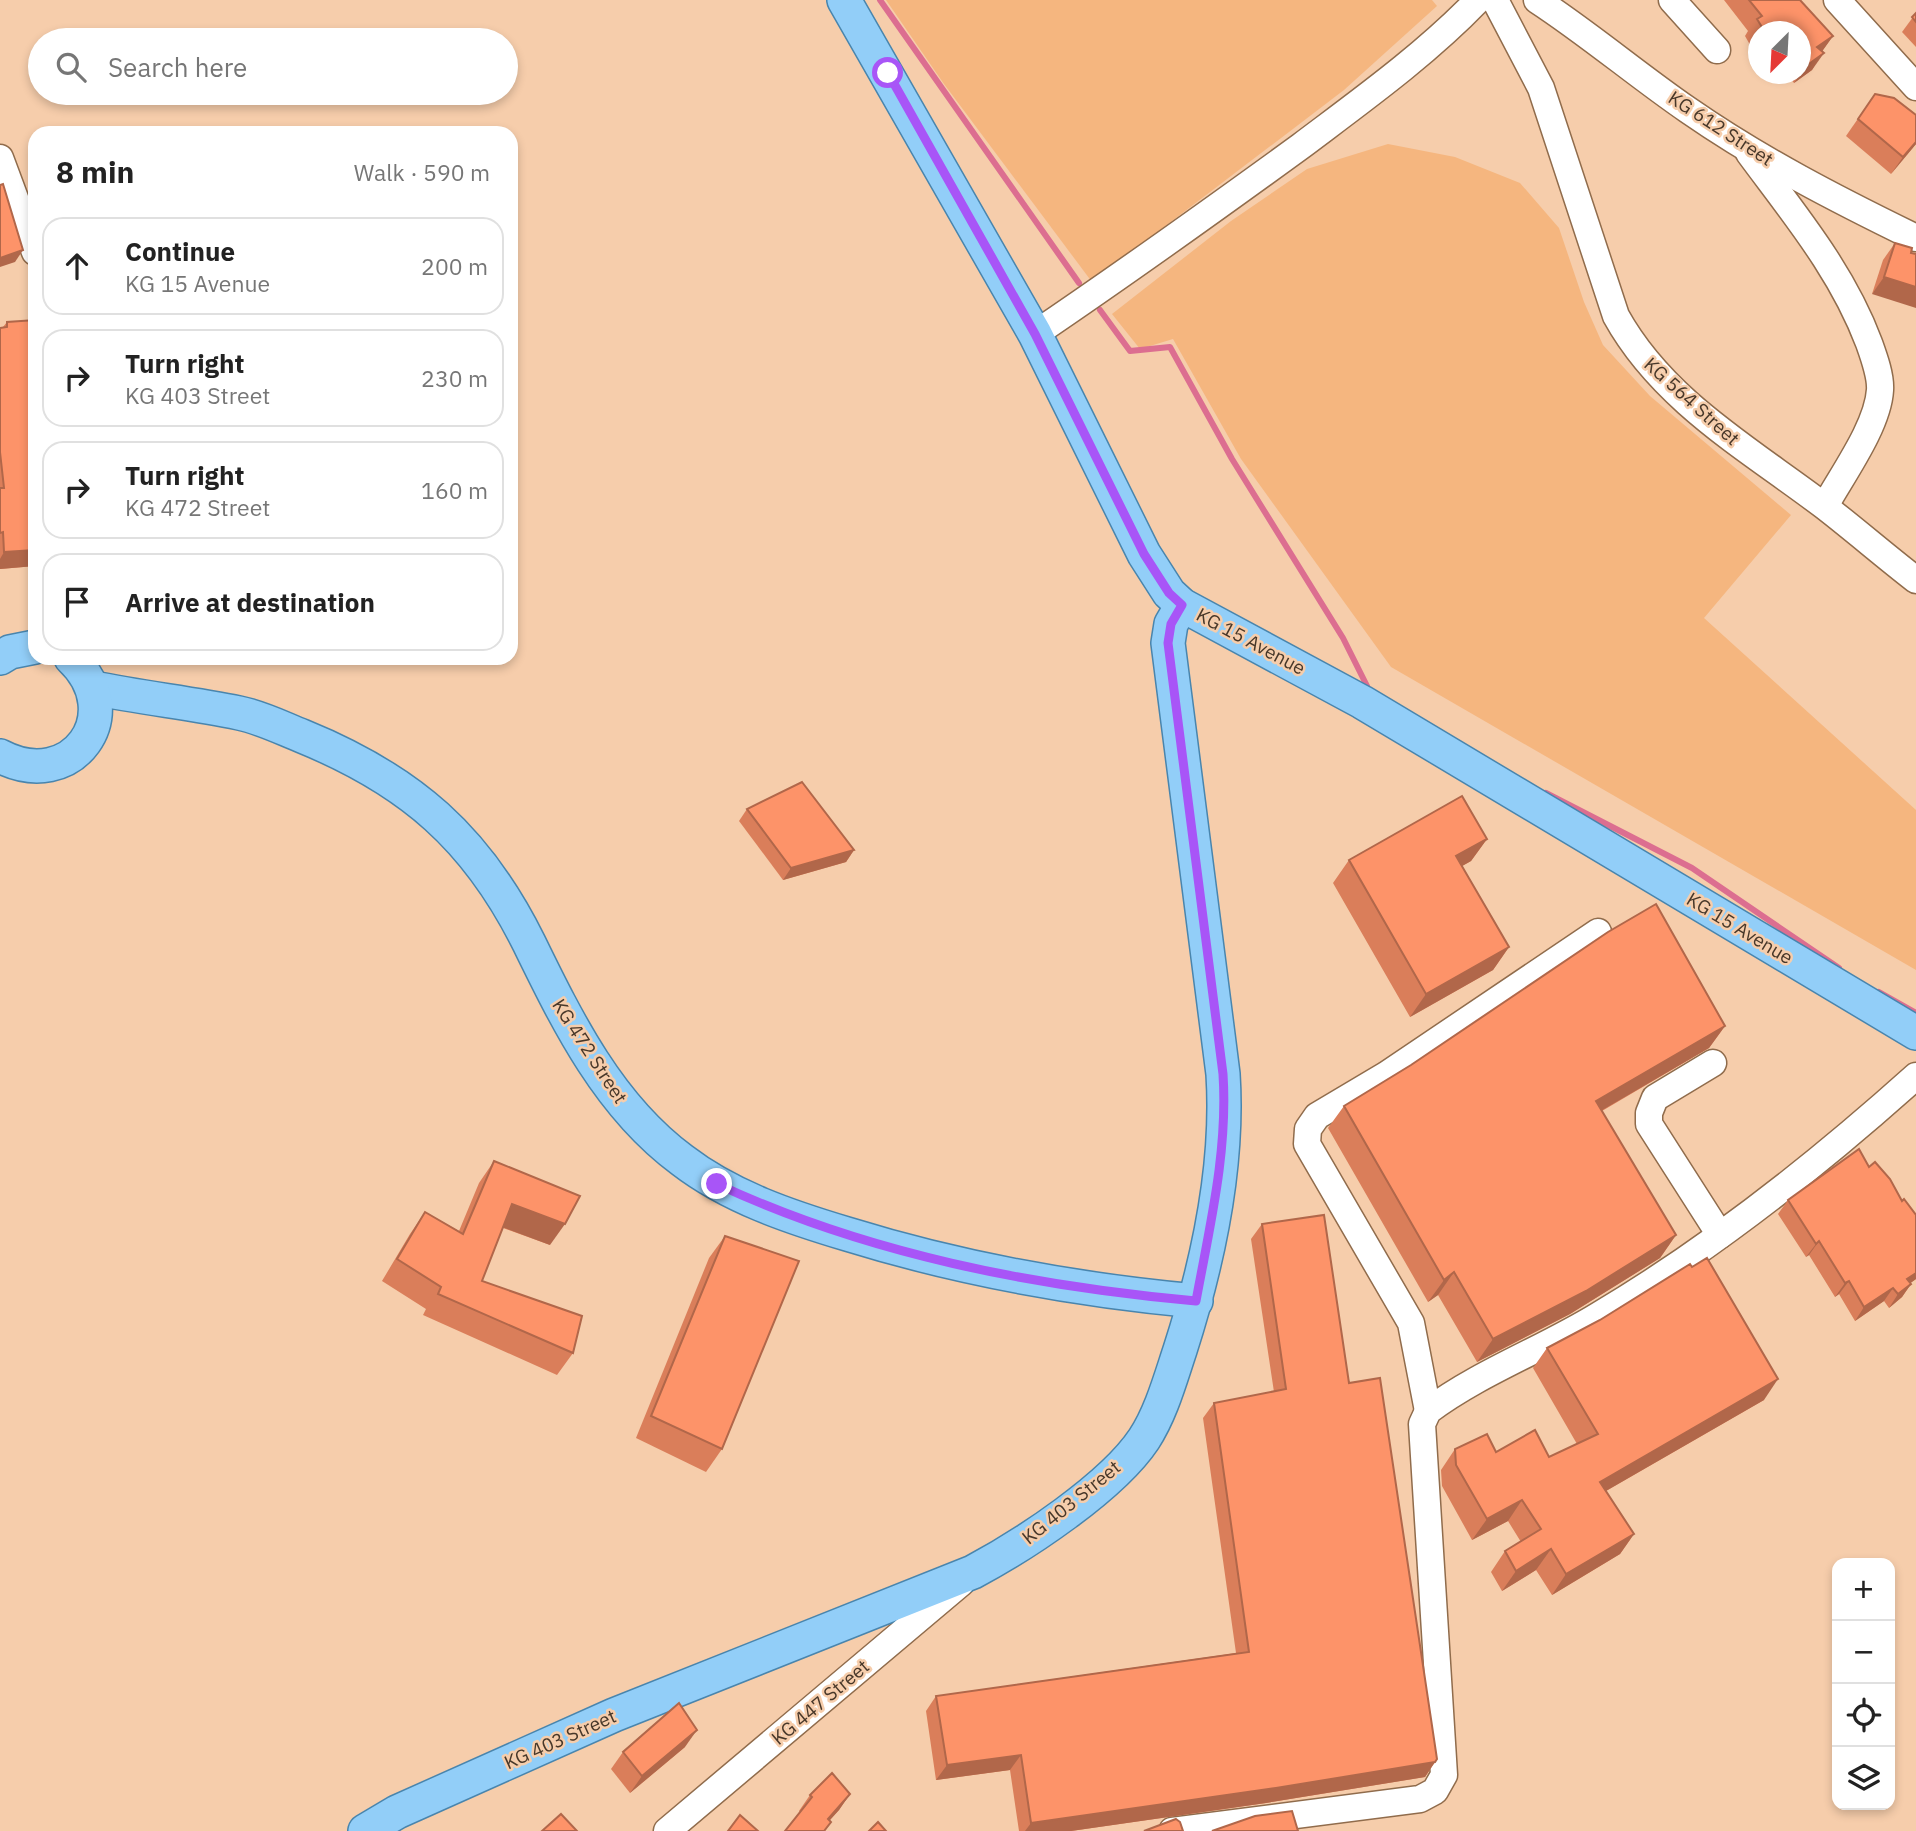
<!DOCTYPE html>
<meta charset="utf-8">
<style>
:root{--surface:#fff;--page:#f2f2f2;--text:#222;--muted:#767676;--line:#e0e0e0}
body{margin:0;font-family:"IBM Plex Sans",sans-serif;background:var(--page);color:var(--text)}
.controls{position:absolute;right:21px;bottom:21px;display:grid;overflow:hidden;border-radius:14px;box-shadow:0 4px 10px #0003}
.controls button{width:63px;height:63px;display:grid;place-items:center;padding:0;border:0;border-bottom:2px solid var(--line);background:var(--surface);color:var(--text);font:35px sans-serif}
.compass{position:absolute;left:1748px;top:21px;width:63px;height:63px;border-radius:50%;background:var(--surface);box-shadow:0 4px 10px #0003;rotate:204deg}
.stop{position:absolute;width:21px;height:21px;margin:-16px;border:5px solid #a855f7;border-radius:50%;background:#fff}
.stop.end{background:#a855f7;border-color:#fff;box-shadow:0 2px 7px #0008}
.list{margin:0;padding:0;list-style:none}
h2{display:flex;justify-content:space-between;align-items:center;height:91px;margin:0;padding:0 28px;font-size:30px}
h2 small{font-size:23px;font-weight:400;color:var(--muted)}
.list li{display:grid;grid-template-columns:46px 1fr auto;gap:21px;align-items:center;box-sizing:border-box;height:98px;margin:0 14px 14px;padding:0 14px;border:2px solid var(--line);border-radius:21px}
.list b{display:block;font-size:26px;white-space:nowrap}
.list p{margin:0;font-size:23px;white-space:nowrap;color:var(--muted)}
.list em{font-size:23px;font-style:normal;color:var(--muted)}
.icon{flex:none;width:38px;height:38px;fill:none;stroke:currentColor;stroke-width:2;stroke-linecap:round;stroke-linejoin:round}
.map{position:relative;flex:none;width:1916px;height:1831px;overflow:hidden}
.search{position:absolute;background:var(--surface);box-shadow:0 4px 10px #0003;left:28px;top:28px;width:490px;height:77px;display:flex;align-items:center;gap:18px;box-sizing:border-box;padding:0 24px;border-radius:38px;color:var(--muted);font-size:26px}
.panel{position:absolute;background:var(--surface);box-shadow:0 4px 10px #0003;left:28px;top:126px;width:490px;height:539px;border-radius:21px}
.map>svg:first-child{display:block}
.green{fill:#f5b67f}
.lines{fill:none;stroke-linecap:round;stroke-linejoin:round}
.stream{stroke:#dc6e90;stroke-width:6}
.minor-casing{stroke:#906c4c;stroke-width:29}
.major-casing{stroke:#4985ad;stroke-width:36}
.minor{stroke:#fff;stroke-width:26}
.major{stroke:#92cef8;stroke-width:33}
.wall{fill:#da7e5a}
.shaded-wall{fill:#b1674a}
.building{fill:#fd9369;stroke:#b1674a;stroke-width:2}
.route{stroke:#a855f7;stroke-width:9}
.labels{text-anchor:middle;stroke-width:5;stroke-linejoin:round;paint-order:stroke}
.street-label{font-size:19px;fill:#48382a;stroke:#f6cdab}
</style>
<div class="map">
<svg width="1916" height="1831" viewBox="0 0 1916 1831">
<rect width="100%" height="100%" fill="#f6cdab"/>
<g class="green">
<path d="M886,0H1432L1437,6L1344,90L1092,282L944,84Z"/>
<path d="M1388,144L1455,157L1520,183L1559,228L1584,302L1603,345L1650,396L1791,515L1704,618L1916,810V970L1391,667L1241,459L1173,339L1140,349L1112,314L1231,221L1307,169Z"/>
</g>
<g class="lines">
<g class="stream">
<path d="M880,0L1079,283"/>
<path d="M1100,310L1130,351L1170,347L1232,459L1343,638L1369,690"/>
<path d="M1546,793L1692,868L1839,968"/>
<path d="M1879,992L1916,1013"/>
</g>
<g class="minor-casing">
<g id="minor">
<path d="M1495,0L1541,88L1616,316C1663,401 1749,449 1824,506C1855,530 1885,556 1916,580"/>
<path d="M1537,0C1589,34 1637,75 1688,110C1760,160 1838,200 1916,238"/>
<path d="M1672,0L1717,50"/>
<path d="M1837,0L1916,87"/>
<path d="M1749,153C1794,214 1842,271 1869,343C1874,357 1881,376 1880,390C1878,426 1842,475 1825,506"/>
<path d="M0,158L35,252"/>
<path d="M1035,334C1125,273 1213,210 1301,146C1362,100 1425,55 1478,0"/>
<path d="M1713,1063L1655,1098L1649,1113V1124L1720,1235"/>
<path d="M1428,1411L1411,1323L1307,1144L1308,1129L1317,1116L1386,1075L1598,932"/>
<path d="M667,1831L961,1583"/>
<path d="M1172,1831L1420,1799L1435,1791L1444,1775L1422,1424L1428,1411C1480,1372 1544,1349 1599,1315C1712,1248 1818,1164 1916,1076"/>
</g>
</g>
<g class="major-casing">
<g id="major">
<path d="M844,0L1035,334L1144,554L1169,593L1182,605L1362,702L1916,1033"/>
<path d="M0,658L10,652L35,647"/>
<path d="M94,688C142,698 191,703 239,713C260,717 282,728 302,736C410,780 477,838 529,943C568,1023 609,1106 682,1160C730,1197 790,1217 847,1234C960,1269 1077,1290 1196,1301"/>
<path d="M0,756C72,794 130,714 71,658"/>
<path d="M365,1831L397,1812L614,1715L973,1572C1024,1545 1112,1487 1144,1439C1161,1413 1170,1380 1180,1350C1208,1263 1229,1166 1223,1074L1168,643L1171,624L1182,605"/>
</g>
</g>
<use href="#minor" class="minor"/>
<use href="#major" class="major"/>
</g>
<g class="wall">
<path d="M1724,0H1800L1833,36L1822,51L1812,70L1794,83L1787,74H1801V32H1759V47L1753,50L1745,36L1748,31Z"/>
<path d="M1916,13V47L1902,32Z"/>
<path d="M1875,94L1916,144L1891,174L1846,136Z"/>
<path d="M1895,243L1912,248L1872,294L1883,260Z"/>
<path d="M7,322L35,566L0,569V328L3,327Z"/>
<path d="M747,809L854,850L846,862L783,880L739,821Z"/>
<path d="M1487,839L1471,861L1462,866L1509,947L1493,970L1410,1017L1333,883L1349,860Z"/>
<path d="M1725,1026L1709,1048L1602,1111L1676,1235L1660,1258L1570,1314L1477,1362L1438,1295L1428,1302L1328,1128L1344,1106Z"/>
<path d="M494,1161L550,1245L503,1228L482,1281L573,1353L557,1375L423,1315L426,1309L382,1281L410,1234L425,1212L459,1231L479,1183Z"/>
<path d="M1869,1167L1916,1215V1279L1910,1283L1911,1284L1902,1297L1889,1308L1884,1301L1855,1321L1839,1294L1835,1297L1809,1255L1806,1257L1778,1214L1788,1200Z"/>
<path d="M1262,1224L1349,1383L1435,1762L1425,1777L1266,1803L1071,1831H1019L1010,1770L936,1780L926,1711L936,1696L1236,1653L1203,1418L1214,1403L1274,1392L1251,1239Z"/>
<path d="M725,1236L722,1449L706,1472L636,1438L709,1258Z"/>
<path d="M1547,1348L1764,1400L1606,1491L1634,1534L1620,1554L1552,1595L1536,1570L1502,1591L1491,1572L1505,1551L1521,1542L1508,1521L1472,1540L1442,1486L1441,1470L1455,1449L1496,1452L1549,1457L1577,1444L1533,1368Z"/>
<path d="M685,1747L630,1793L611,1769L623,1752Z"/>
<path d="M850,1794L839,1810L829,1821L831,1822L825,1831H785L800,1812L799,1811L810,1795Z"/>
</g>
<g class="shaded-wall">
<path d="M1833,36L1821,53L1817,47Z"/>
<path d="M1824,53L1812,70L1794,83L1806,66Z"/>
<path d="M1916,142V144L1891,174L1903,157Z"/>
<path d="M23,250L15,262L0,267V258Z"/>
<path d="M1884,277L1916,287V308L1872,294Z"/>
<path d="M35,550V566L0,569V559L4,552Z"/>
<path d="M1487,839L1471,861L1441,878L1456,856Z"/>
<path d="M854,850L846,862L783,880L791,868Z"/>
<path d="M1509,947L1493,970L1410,1017L1426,994Z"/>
<path d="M1725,1026L1709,1048L1580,1123L1596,1101Z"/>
<path d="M512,1204L565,1224L550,1245L497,1225Z"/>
<path d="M1676,1235L1660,1258L1570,1314L1477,1362L1493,1339Z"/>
<path d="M1819,1241L1809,1255L1806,1257L1816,1244Z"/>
<path d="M1454,1272L1438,1295L1428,1302L1444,1280Z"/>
<path d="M1916,1273V1279L1897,1293L1907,1279Z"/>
<path d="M1849,1281L1839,1294L1835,1297L1845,1283Z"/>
<path d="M1911,1284L1902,1297L1889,1308L1898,1294Z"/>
<path d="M1893,1288L1884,1301L1855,1321L1864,1307Z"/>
<path d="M1778,1379L1764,1400L1585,1503L1600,1482Z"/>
<path d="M1522,1500L1508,1521L1472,1540L1487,1519Z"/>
<path d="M1634,1534L1620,1554L1552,1595L1566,1574Z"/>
<path d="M1551,1549L1536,1570L1502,1591L1516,1571Z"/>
<path d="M697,1730L685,1747L630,1793L642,1776Z"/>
<path d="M1021,1755L1010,1770L936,1780L947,1765Z"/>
<path d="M1435,1762L1425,1777L1266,1803L1071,1831H1025L1031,1823Z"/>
<path d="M850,1794L839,1810L820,1831L828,1819Z"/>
</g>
<g class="building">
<path d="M1749,0H1800L1833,36L1817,47L1824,53L1806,66L1801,58V32H1780L1776,27L1767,32H1765L1757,19L1762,16Z"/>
<path d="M1916,13V22L1912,17Z"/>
<path d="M1875,94L1894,98L1916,115V142L1903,157L1858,119Z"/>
<path d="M3,184L23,250L0,258V185Z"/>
<path d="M1895,243L1912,248L1911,253L1916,254V287L1884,277Z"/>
<path d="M35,320V550L4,552L3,532L0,533V488H4L0,452V328L7,327V322Z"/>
<path d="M802,782L854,850L791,868L747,809Z"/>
<path d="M1462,796L1487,839L1456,856L1509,947L1426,994L1349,860Z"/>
<path d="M1656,904L1725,1026L1596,1101L1676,1235L1586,1291L1493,1339L1454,1272L1444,1280L1344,1106L1411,1065L1608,932Z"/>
<path d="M1859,1149L1869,1167L1875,1162L1890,1179L1902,1201L1904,1199L1916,1215V1273L1907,1279L1911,1284L1898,1294L1893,1288L1864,1307L1849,1281L1845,1283L1819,1241L1816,1244L1788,1200Z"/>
<path d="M494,1161L580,1196L565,1224L512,1204L482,1281L582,1316L573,1353L438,1294L441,1287L397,1259L425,1212L463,1234Z"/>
<path d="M1324,1215L1349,1383L1380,1378L1437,1759L1435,1762L1276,1788L1031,1823L1021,1755L947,1765L936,1696L1249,1652L1214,1403L1286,1389L1262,1224Z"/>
<path d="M725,1236L799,1261L722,1449L651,1416Z"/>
<path d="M1707,1258L1778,1379L1600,1482L1634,1534L1566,1574L1551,1549L1516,1571L1505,1551L1541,1529L1522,1500L1487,1519L1456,1465L1455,1449L1487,1434L1496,1452L1535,1430L1549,1457L1598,1434L1547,1348L1600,1320L1690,1264L1692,1267Z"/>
<path d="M679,1703L697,1730L642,1776L623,1752Z"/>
<path d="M832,1773L850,1794L828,1819L831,1822L824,1831H785L812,1797L810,1795Z"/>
<path d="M1292,1811L1298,1831H1212L1255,1816Z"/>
<path d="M561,1814L577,1831H542Z"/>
<path d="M740,1815L758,1831H728Z"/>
<path d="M1176,1819L1180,1822L1183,1831H1144Z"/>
<path d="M878,1822L886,1831H869Z"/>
</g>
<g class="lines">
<path class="route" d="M717,1184C867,1254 1032,1286 1196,1301C1210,1225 1228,1151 1223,1074L1168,643L1171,624L1182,605L1169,593L1144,554L1035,334L888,73"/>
</g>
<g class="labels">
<g class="street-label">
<text transform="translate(1721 128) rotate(33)" y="7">KG 612 Street</text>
<text transform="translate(1692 401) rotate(42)" y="7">KG 564 Street</text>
<text transform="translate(1251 641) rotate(28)" y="7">KG 15 Avenue</text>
<text transform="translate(1740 928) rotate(31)" y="7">KG 15 Avenue</text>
<text transform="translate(590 1051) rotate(57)" y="7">KG 472 Street</text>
<text transform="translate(1071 1502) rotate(-39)" y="7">KG 403 Street</text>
<text transform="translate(820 1702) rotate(-40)" y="7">KG 447 Street</text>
<text transform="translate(560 1739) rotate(-24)" y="7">KG 403 Street</text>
</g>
</g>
</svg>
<div class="controls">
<button>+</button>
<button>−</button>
<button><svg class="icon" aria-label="locate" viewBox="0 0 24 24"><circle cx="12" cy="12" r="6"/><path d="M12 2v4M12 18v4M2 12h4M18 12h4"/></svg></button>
<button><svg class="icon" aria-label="layers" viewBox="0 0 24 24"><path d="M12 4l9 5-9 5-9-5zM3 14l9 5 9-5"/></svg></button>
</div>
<svg class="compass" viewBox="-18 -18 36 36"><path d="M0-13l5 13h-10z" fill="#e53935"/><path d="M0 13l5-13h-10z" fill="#767676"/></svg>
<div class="stop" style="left:888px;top:73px"></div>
<div class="stop end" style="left:717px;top:1184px"></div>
<div class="search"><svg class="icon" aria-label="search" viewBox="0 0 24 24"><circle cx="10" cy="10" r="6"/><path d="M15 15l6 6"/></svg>Search here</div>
<section class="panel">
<h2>8 min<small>Walk · 590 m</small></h2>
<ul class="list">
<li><svg class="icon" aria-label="ahead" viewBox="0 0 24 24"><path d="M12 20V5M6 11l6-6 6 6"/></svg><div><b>Continue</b><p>KG 15 Avenue</p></div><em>200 m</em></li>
<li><svg class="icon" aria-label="right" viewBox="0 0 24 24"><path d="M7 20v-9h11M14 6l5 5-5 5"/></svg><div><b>Turn right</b><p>KG 403 Street</p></div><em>230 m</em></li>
<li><svg class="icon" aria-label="right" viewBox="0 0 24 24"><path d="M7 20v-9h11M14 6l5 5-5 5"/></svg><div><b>Turn right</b><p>KG 472 Street</p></div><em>160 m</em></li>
<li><svg class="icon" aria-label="arrive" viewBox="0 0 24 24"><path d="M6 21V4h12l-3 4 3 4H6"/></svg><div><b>Arrive at destination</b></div></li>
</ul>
</section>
</div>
